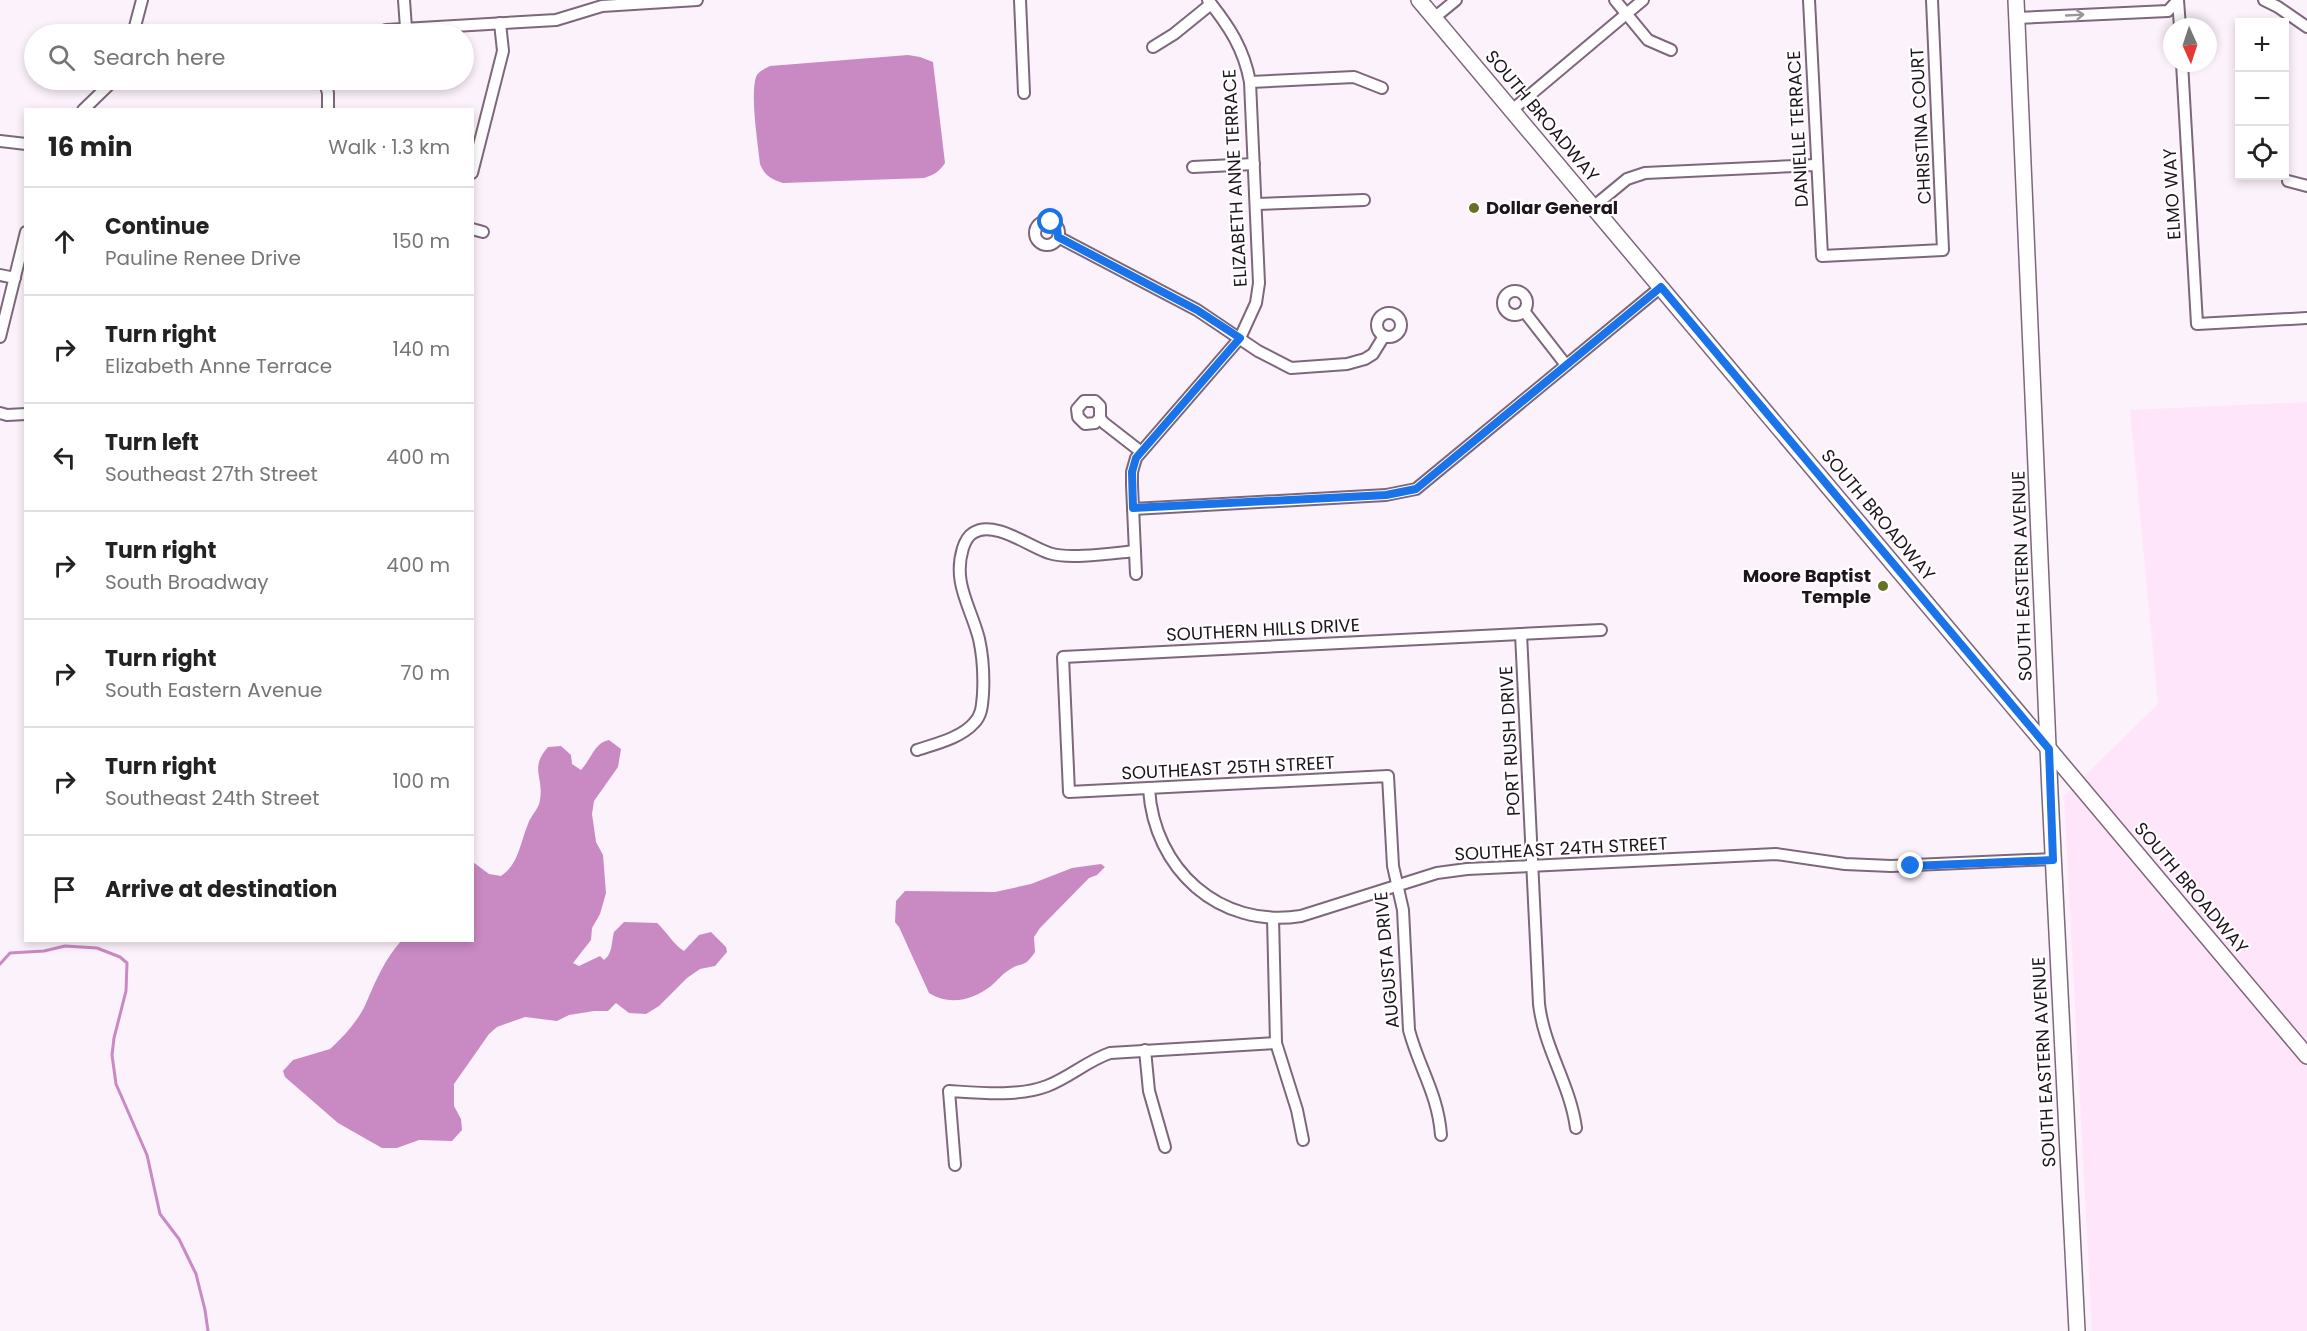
<!DOCTYPE html>
<meta charset="utf-8">
<style>
:root{--surface:#fff;--page:#f2f2f2;--text:#222;--muted:#767676;--line:#e0e0e0}
body{margin:0;font-family:Poppins,sans-serif;background:var(--page);color:var(--text)}
.controls{position:absolute;right:18px;top:18px;display:grid;overflow:hidden;border-radius:0px;box-shadow:0 3px 9px #0003}
.controls button{width:54px;height:54px;display:grid;place-items:center;padding:0;border:0;border-bottom:2px solid var(--line);background:var(--surface);color:var(--text);font:30px sans-serif}
.compass{position:absolute;left:2163px;top:18px;width:54px;height:54px;border-radius:50%;background:var(--surface);box-shadow:0 3px 9px #0003;rotate:177deg}
.stop{position:absolute;width:18px;height:18px;margin:-14px;border:4px solid #1a73e8;border-radius:50%;background:#fff}
.stop.end{background:#1a73e8;border-color:#fff;box-shadow:0 2px 6px #0008}
.list{margin:0;padding:0;list-style:none}
h2{display:flex;justify-content:space-between;align-items:center;height:78px;margin:0;padding:0 24px;font-size:26px}
h2 small{font-size:20px;font-weight:400;color:var(--muted)}
.list li{display:grid;grid-template-columns:39px 1fr auto;gap:18px;align-items:center;box-sizing:border-box;height:108px;padding:0 24px;border-top:2px solid var(--line)}
.list b{display:block;font-size:22px;white-space:nowrap}
.list p{margin:0;font-size:20px;white-space:nowrap;color:var(--muted)}
.list em{font-size:20px;font-style:normal;color:var(--muted)}
.icon{flex:none;width:33px;height:33px;fill:none;stroke:currentColor;stroke-width:2;stroke-linecap:round;stroke-linejoin:round}
.map{position:relative;flex:none;width:2307px;height:1331px;overflow:hidden}
.search{position:absolute;background:var(--surface);box-shadow:0 3px 9px #0003;left:24px;top:24px;width:450px;height:66px;display:flex;align-items:center;gap:15px;box-sizing:border-box;padding:0 21px;border-radius:33px;color:var(--muted);font-size:22px}
.panel{position:absolute;background:var(--surface);box-shadow:0 3px 9px #0003;left:24px;top:108px;width:450px;height:834px;border-radius:0px}
.map>svg:first-child{display:block}
.built{fill:#fee5fa}
.water{fill:#c989c3}
.lines{fill:none;stroke-linecap:round;stroke-linejoin:round}
.stream{stroke:#c989c3;stroke-width:3}
.street-casing{stroke:#7d677a;stroke-width:14}
.secondary-casing{stroke:#7d677a;stroke-width:18}
.street{stroke:#fff;stroke-width:10}
.secondary{stroke:#fff;stroke-width:15}
.oneway{stroke:#999599}
.route{stroke:#1a73e8;stroke-width:8}
.poi-dot{fill:#637321;stroke:#fff;stroke-width:2}
.labels{text-anchor:middle;stroke-width:4.5;stroke-linejoin:round;paint-order:stroke}
.street-label{font-size:18px;fill:#1d141c;stroke:#fff}
.poi-label{font-size:18px;font-weight:bold;fill:#1d141c;stroke:#fff;text-anchor:start}
</style>
<div class="map">
<svg width="2307" height="1331" viewBox="0 0 2307 1331">
<rect width="100%" height="100%" fill="#fcf2fb"/>
<path class="built" d="M2307,402V1331H2092L2064,796L2158,704L2130,410Z"/>
<g class="water">
<path d="M908,55L920,57L933,62L945,163C940,171 934,175 924,178L783,183C771,179 765,176 760,164C758,144 750,95 756,77C758,71 765,69 770,66Z"/>
<path d="M609,740L621,749L618,767L594,801L592,814L596,842L603,855L606,893L600,914L592,928L591,940L573,963L579,966L600,956L604,960C613,953 611,943 614,932L624,922L657,923C667,932 673,944 684,951L699,935L711,932L726,947L727,952L715,966L700,969L687,978L659,1006L646,1014L629,1013L616,1003L608,1011H594L569,1015L557,1021L525,1017L497,1027L489,1034L454,1084V1106L461,1119L462,1130L452,1141L419,1140L397,1148H382L338,1123L285,1077L283,1071L293,1060L330,1049C344,1036 360,1019 367,1001C376,980 385,959 401,941L472,940L473,862L489,874L501,876C519,864 520,843 528,824C531,815 539,809 540,800C544,776 529,769 548,747L561,746L571,755L572,764L581,770C592,758 594,743 609,740Z"/>
<path d="M1101,864L1105,867L1097,875L1089,878L1040,928L1034,937L1035,952C1023,970 1021,961 1009,970C1002,974 997,981 991,986C973,1000 950,1006 929,993L899,927L895,922L896,901L905,891L995,892L1031,884L1072,868Z"/>
</g>
<g class="lines">
<path class="stream" d="M0,964L10,953L44,951L65,946L97,948L120,957L127,963L126,991L114,1038L112,1055L116,1084L147,1155L160,1214L179,1239L196,1274L205,1310L208,1331"/>
<g class="street-casing">
<g id="street">
<path d="M404,0L406,28"/>
<path d="M1020,0L1024,93"/>
<path d="M1615,0L1648,40L1671,50"/>
<path d="M1809,0L1822,256L1943,250L1932,0"/>
<path d="M2178,0L2180,27"/>
<path d="M2264,0L2278,7L2307,27"/>
<path d="M1434,18L1456,0"/>
<path d="M2016,18L2168,11L2178,0"/>
<path d="M133,34L142,0"/>
<path d="M377,34L386,30L556,20L602,6L697,0"/>
<path d="M1153,47L1174,34L1211,4"/>
<path d="M2182,63L2197,324L2307,318"/>
<path d="M324,80L328,93V110"/>
<path d="M1250,82L1354,77L1382,88"/>
<path d="M83,110L114,80"/>
<path d="M1512,110L1643,0"/>
<path d="M0,141L26,144"/>
<path d="M1193,167L1254,164"/>
<path d="M472,173L503,51L500,23"/>
<path d="M2288,181L2307,186"/>
<path d="M1256,204L1364,200"/>
<path d="M1593,207L1627,179L1645,173L1816,165"/>
<circle cx="1047" cy="233" r="12"/>
<path d="M472,229L483,232"/>
<path d="M1058,237L1197,310L1258,351L1291,368L1347,364L1365,359L1373,354L1384,336"/>
<path d="M0,275L15,278"/>
<circle cx="1515" cy="303" r="12"/>
<path d="M1524,311L1566,365"/>
<circle cx="1389" cy="325" r="12"/>
<path d="M0,337L26,232"/>
<path d="M0,413L7,415L26,414"/>
<path d="M1100,418L1095,423L1085,424L1078,417L1077,409L1084,401H1095L1100,406V418L1104,423L1140,451"/>
<path d="M1133,509L1386,495L1416,489L1661,287"/>
<path d="M1136,574L1132,485V472L1136,458L1240,338L1256,303L1259,283L1250,82C1244,49 1229,26 1208,0"/>
<path d="M1521,634L1539,1004C1544,1048 1570,1084 1576,1128"/>
<path d="M917,750C935,744 961,738 974,723C982,715 982,705 983,694C984,675 983,657 979,639C971,607 952,583 963,548C965,542 968,536 973,533C993,519 1030,547 1049,553C1069,560 1114,553 1135,551"/>
<path d="M1149,789C1154,869 1219,929 1301,916L1437,873L1467,869L1776,854L1845,864L1891,866L2053,859"/>
<path d="M1273,918L1276,1043L1297,1110L1303,1140"/>
<path d="M1145,1050L1149,1091L1165,1147"/>
<path d="M1441,1135C1438,1094 1419,1068 1409,1030L1403,910L1393,866L1388,776L1069,792L1063,657L1601,630"/>
<path d="M955,1165L949,1091C980,1093 1018,1097 1047,1086C1070,1077 1087,1061 1110,1053L1276,1043"/>
</g>
</g>
<g class="secondary-casing">
<g id="secondary">
<path d="M1419,0L2307,1056"/>
<path d="M2016,0L2050,793L2077,1331"/>
</g>
</g>
<use href="#street" class="street"/>
<use href="#secondary" class="secondary"/>
</g>
<defs><path id="oneway-shaft" d="M-6 0H5M1.5-3L5.5 0L1.5 3" fill="none" stroke-width="1.6" stroke-linecap="round" stroke-linejoin="round" transform="scale(1.5)"/></defs>
<use class="oneway" href="#oneway-shaft" transform="translate(2075 15) rotate(-3)"/>
<g class="lines">
<path class="route" d="M1051,222L1057,227L1058,237L1197,310L1240,338L1136,458L1132,472L1133,508L1386,495L1416,489L1661,287L2049,749L2053,860L1911,866"/>
</g>
<g class="poi-dot">
<circle cx="1474" cy="208" r="6"/>
<circle cx="1883" cy="586" r="6"/>
</g>
<g class="labels">
<g class="street-label">
<text transform="translate(1542 116) rotate(50)" y="6">SOUTH BROADWAY</text>
<text transform="translate(1921 126) rotate(-93)" y="6">CHRISTINA COURT</text>
<text transform="translate(1798 129) rotate(-93)" y="6">DANIELLE TERRACE</text>
<text transform="translate(1235 178) rotate(-93)" y="6">ELIZABETH ANNE TERRACE</text>
<text transform="translate(2172 194) rotate(-93)" y="6">ELMO WAY</text>
<text transform="translate(1878 515) rotate(50)" y="6">SOUTH BROADWAY</text>
<text transform="translate(2022 576) rotate(-92)" y="6">SOUTH EASTERN AVENUE</text>
<text transform="translate(1263 630) rotate(-3)" y="6">SOUTHERN HILLS DRIVE</text>
<text transform="translate(1510 741) rotate(-93)" y="6">PORT RUSH DRIVE</text>
<text transform="translate(1228 768) rotate(-3)" y="6">SOUTHEAST 25TH STREET</text>
<text transform="translate(1561 849) rotate(-3)" y="6">SOUTHEAST 24TH STREET</text>
<text transform="translate(2191 888) rotate(50)" y="6">SOUTH BROADWAY</text>
<text transform="translate(1387 960) rotate(-95)" y="6">AUGUSTA DRIVE</text>
<text transform="translate(2044 1062) rotate(-93)" y="6">SOUTH EASTERN AVENUE</text>
</g>
<g class="poi-label">
<text x="1486" y="214">Dollar General</text>
<text x="1871" y="582" text-anchor="end">Moore Baptist<tspan x="1871" dy="21">Temple</tspan></text>
</g>
</g>
</svg>
<div class="controls">
<button>+</button>
<button>−</button>
<button><svg class="icon" aria-label="locate" viewBox="0 0 24 24"><circle cx="12" cy="12" r="6"/><path d="M12 2v4M12 18v4M2 12h4M18 12h4"/></svg></button>
</div>
<svg class="compass" viewBox="-18 -18 36 36"><path d="M0-13l5 13h-10z" fill="#e53935"/><path d="M0 13l5-13h-10z" fill="#767676"/></svg>
<div class="stop" style="left:1051px;top:222px"></div>
<div class="stop end" style="left:1911px;top:866px"></div>
<div class="search"><svg class="icon" aria-label="search" viewBox="0 0 24 24"><circle cx="10" cy="10" r="6"/><path d="M15 15l6 6"/></svg>Search here</div>
<section class="panel">
<h2>16 min<small>Walk · 1.3 km</small></h2>
<ul class="list">
<li><svg class="icon" aria-label="ahead" viewBox="0 0 24 24"><path d="M12 20V5M6 11l6-6 6 6"/></svg><div><b>Continue</b><p>Pauline Renee Drive</p></div><em>150 m</em></li>
<li><svg class="icon" aria-label="right" viewBox="0 0 24 24"><path d="M7 20v-9h11M14 6l5 5-5 5"/></svg><div><b>Turn right</b><p>Elizabeth Anne Terrace</p></div><em>140 m</em></li>
<li><svg class="icon" aria-label="left" viewBox="0 0 24 24"><path d="M17 20v-9H6M10 6l-5 5 5 5"/></svg><div><b>Turn left</b><p>Southeast 27th Street</p></div><em>400 m</em></li>
<li><svg class="icon" aria-label="right" viewBox="0 0 24 24"><path d="M7 20v-9h11M14 6l5 5-5 5"/></svg><div><b>Turn right</b><p>South Broadway</p></div><em>400 m</em></li>
<li><svg class="icon" aria-label="right" viewBox="0 0 24 24"><path d="M7 20v-9h11M14 6l5 5-5 5"/></svg><div><b>Turn right</b><p>South Eastern Avenue</p></div><em>70 m</em></li>
<li><svg class="icon" aria-label="right" viewBox="0 0 24 24"><path d="M7 20v-9h11M14 6l5 5-5 5"/></svg><div><b>Turn right</b><p>Southeast 24th Street</p></div><em>100 m</em></li>
<li><svg class="icon" aria-label="arrive" viewBox="0 0 24 24"><path d="M6 21V4h12l-3 4 3 4H6"/></svg><div><b>Arrive at destination</b></div></li>
</ul>
</section>
</div>
